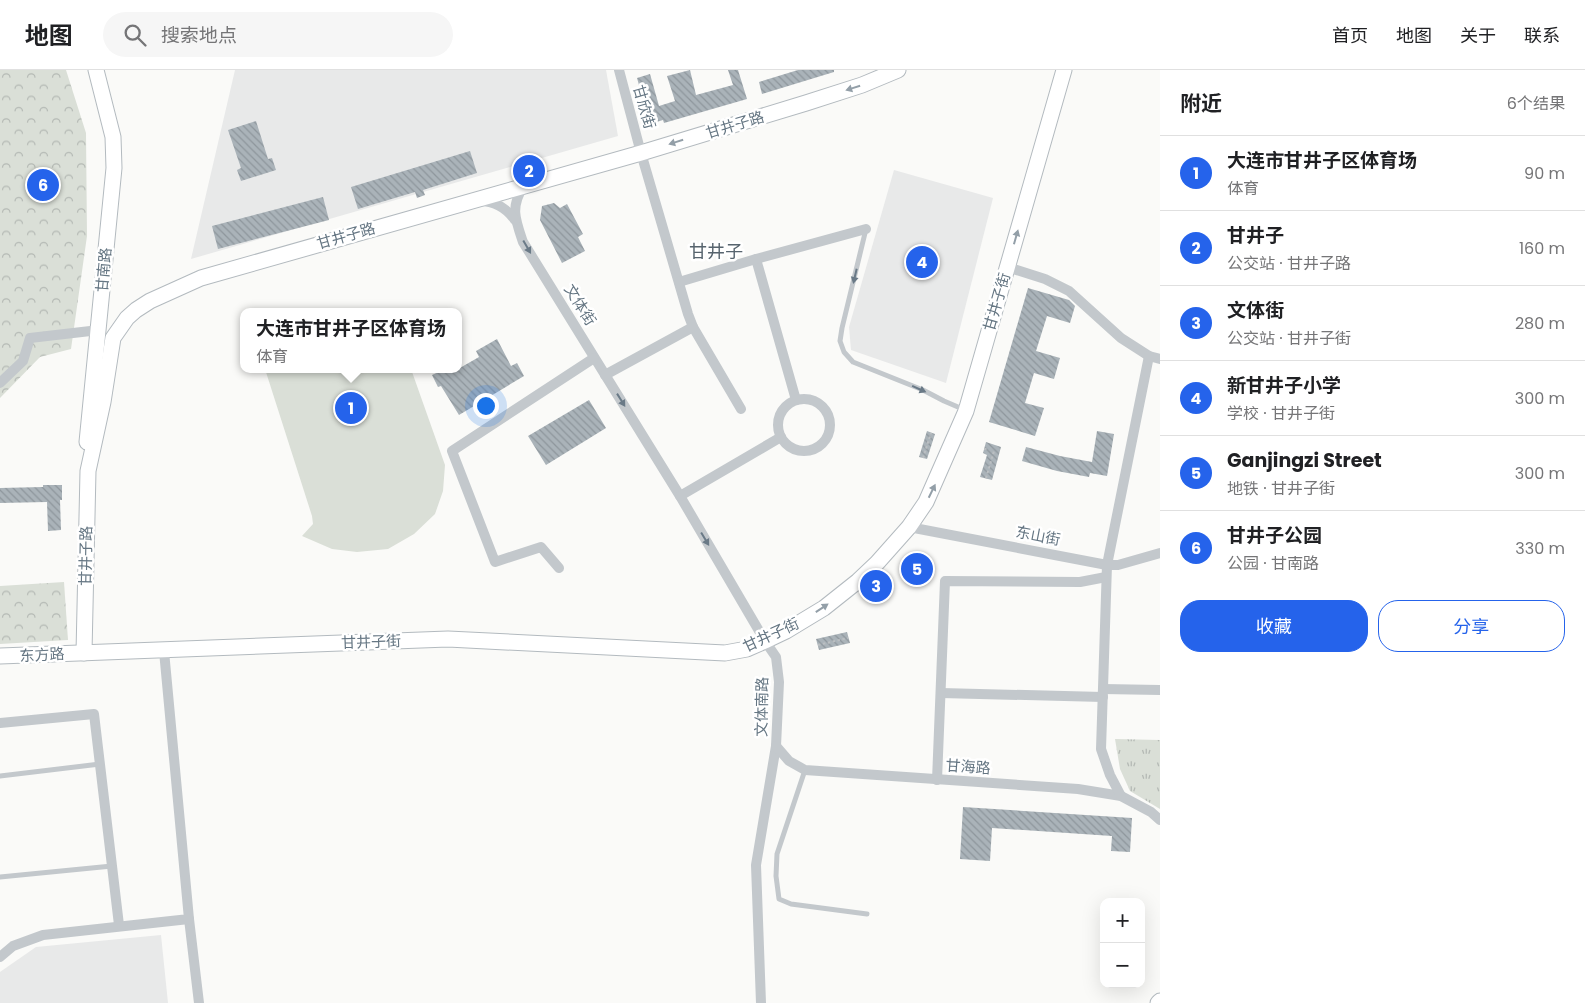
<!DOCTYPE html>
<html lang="zh">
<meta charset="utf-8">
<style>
:root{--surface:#fff;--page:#f6f6f6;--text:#202124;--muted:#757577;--line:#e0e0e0;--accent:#2563eb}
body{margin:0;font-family:Poppins,"Noto Sans SC",sans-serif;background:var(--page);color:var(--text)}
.controls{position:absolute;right:15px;bottom:15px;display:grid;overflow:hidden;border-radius:10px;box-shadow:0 5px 20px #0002}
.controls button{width:45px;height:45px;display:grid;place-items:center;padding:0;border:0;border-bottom:1px solid var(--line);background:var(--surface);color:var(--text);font:25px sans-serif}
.you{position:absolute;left:485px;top:335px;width:18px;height:18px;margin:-12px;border:4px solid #fff;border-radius:50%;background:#1a73e8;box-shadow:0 0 0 8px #1a73e833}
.badge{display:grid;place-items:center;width:32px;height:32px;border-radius:50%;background:var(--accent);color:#fff;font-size:16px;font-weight:700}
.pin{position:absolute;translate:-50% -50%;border:2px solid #fff;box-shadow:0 1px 5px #0006}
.popup{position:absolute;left:240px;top:238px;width:222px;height:65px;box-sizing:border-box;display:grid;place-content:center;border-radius:10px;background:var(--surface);filter:drop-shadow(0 1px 4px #0005);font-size:16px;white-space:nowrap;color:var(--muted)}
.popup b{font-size:19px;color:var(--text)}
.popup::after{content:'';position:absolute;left:50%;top:100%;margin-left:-10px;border:10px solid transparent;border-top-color:var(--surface)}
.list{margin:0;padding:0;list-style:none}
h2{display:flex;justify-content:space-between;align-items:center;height:65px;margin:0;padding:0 20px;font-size:21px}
h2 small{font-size:16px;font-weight:400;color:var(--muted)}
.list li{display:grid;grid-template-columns:32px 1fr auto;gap:15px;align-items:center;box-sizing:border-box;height:75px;padding:0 20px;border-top:1px solid var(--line)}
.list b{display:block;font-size:19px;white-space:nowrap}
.list p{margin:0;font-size:16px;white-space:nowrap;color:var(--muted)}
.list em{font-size:16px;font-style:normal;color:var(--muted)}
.actions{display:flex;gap:10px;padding:15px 20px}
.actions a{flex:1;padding:11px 0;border:1px solid var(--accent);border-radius:20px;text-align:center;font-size:18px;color:var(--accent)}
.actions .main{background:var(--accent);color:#fff}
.icon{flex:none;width:28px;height:28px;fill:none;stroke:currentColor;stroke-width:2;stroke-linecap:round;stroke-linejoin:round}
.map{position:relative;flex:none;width:1160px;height:933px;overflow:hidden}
header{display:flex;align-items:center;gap:30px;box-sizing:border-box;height:70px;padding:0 25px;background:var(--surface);border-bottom:1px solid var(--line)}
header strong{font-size:24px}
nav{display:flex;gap:28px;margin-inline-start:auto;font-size:18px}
.search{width:350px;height:45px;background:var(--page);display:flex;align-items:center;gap:12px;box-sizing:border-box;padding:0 18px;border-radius:28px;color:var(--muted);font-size:19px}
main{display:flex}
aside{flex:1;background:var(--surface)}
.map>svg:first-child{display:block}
.built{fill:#e8e9e9}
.grass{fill:url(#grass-tufts)}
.park{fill:url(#park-crowns)}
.garden{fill:#dadfd7}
.building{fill:url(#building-back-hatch)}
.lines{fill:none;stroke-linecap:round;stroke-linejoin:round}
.secondary-casing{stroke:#b3babf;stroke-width:17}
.path{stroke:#bbbfc2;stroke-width:2;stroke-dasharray:2.5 2.5;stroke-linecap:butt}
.lane{stroke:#c3c8cc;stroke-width:5}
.street{stroke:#c3c8cc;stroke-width:10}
.secondary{stroke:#fff;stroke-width:15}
.oneway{fill:#939fa8}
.oneway2{fill:#6a7a87}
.labels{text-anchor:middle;stroke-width:5;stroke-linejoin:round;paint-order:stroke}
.street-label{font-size:15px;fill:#657683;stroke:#fff}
.quarter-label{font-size:18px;fill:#57646e;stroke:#fff}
</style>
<header>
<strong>地图</strong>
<div class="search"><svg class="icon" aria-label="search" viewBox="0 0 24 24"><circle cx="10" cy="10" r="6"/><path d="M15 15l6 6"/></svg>搜索地点</div>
<nav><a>首页</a><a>地图</a><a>关于</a><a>联系</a></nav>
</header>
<main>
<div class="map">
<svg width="1160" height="933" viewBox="0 0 1160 933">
<defs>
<pattern id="grass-tufts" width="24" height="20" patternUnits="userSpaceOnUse" patternTransform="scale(1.25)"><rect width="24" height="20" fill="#dadfd7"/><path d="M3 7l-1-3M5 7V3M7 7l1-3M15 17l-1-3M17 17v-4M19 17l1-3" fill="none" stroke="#b4b9b4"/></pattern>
<pattern id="park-crowns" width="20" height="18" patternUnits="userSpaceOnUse" patternTransform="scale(1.25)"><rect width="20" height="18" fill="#dadfd7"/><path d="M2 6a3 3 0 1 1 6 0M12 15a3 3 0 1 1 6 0" fill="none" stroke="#b4b9b4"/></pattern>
<pattern id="building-back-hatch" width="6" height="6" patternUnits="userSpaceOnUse" patternTransform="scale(1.25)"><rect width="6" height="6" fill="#aab3b9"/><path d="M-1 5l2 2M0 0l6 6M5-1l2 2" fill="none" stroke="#8e969c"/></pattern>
</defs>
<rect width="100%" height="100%" fill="#fafaf8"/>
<g class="built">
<path d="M235,0H606L618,66L191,189Z"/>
<path d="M894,100L993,128L946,313L851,280L849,257Z"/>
<path d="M161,865L168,933H0V902L36,877Z"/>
</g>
<path class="grass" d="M1115,669L1160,670V739L1130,721L1120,699Z"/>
<g class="park">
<path d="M0,0H66L86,63L87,166L71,279L40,287L0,328Z"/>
<path d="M64,512L68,570L0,574V516Z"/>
</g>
<path class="garden" d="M265,299H411L445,395L443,421L435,444L414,464L388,479L357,482L332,479L302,466L313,454L312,446Z"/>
<g class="building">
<path d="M690,0L696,25L733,15L728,0H738L747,29L664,53L663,50L650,54L637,8L650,4L659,36L675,31L667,6Z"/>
<path d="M798,0H834V2L762,24L759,12Z"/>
<path d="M256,51L268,89L272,88L276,100L241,111L237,100L241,98L228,60Z"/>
<path d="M470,81L477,103L423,120L425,125L417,128L415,122L358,139L351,117Z"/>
<path d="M323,127L329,150L218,179L212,156Z"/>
<path d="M554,133L560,138L567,134L583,164L578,167L585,181L562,193L540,150L542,136Z"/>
<path d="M1028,218L1069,230L1075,236L1070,253L1047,246L1036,281L1060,288L1054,309L1034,303L1025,333L1044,338L1035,366L989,352Z"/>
<path d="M497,269L511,296L517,293L524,306L459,345L441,316L438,317L432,305L445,299H458L479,287L476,281Z"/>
<path d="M589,330L606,358L546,395L528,366Z"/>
<path d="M927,361L935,364L927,389L919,387Z"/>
<path d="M1097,361L1114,364L1107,406L1090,403L1089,407L1057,401L1022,391L1026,377L1060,386L1092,392Z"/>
<path d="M986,372L1001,377L992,410L980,407L987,385L983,383Z"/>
<path d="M43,415H62V430H60L61,460L48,461L47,432L0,433V418L43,417Z"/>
<path d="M847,562L850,573L819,580L816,569Z"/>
<path d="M963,737L1132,748L1130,782L1111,781L1112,766L992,758L990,791L960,789Z"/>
</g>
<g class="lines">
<g class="secondary-casing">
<g id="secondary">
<path d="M87,372L114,98L113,67L96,0"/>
<path d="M84,583L88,401L103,332L113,268L127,248L136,240L150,231L201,208L641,83L806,33L862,15L898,0"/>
<path d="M0,586L448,569L725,583L747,579L765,571L786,561L824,538L858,511L877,493L909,457L926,432L966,341L1064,0"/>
<path d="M1158,933L1160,931"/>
</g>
</g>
<g class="path">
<path d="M984,379H988"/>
<path d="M923,388L931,363"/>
<path d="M986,408L994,381"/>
<path d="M818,575L848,568"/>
</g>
<g class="lane">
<path d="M866,159L842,258L840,271L844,282L853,292L923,320L944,331L965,340"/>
<path d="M805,700L777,784L776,806L779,829L791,834L867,844"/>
<path d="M0,706L100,694"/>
<path d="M0,807L112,796"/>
</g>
<g class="street">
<path d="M619,0L641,83L688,244L693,257L741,339"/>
<path d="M524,115C510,137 515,149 523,172L680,426L765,571L776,587L779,612L776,676L756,795L761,933"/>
<path d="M480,131C495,131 507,139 515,150"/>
<path d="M756,189L796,330"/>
<path d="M1007,197L1045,209L1069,221L1121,268L1149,286L1160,289"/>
<path d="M679,212L756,189L866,159"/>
<path d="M605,305L693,257"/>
<path d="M0,313L23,291L30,268L99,260"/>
<circle cx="804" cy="355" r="26"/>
<path d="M680,426L781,367"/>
<path d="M909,457L1107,495H1118L1160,483"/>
<path d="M559,498L541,477L495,492L452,381L594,288"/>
<path d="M1103,619L1160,620"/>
<path d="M941,623L1103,627"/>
<path d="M0,653L94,644L119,855"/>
<path d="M776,676L789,691L805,700L1078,719L1121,726L1151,742L1160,750"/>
<path d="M937,710L945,511L1080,512L1106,507"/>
<path d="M1121,726L1110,705L1101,679L1107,495L1149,286"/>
<path d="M189,849L199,933"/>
<path d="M0,887L13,876L43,865L189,849L164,581"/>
</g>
<use href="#secondary" class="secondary"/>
</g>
<defs><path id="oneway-solid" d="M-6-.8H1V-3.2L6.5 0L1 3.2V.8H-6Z" transform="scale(1.25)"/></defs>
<g class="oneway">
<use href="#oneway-solid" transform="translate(853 18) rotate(162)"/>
<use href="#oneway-solid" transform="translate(676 72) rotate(163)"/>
<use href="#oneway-solid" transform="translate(1016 167) rotate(-74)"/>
<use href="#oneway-solid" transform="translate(932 421) rotate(-64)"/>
<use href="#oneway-solid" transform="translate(822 538) rotate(-34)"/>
</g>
<g class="oneway2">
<use href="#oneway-solid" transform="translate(527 177) rotate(60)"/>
<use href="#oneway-solid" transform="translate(855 206) rotate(103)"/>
<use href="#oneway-solid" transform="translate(919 319) rotate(24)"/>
<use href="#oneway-solid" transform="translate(621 330) rotate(58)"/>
<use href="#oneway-solid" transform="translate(705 469) rotate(59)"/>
</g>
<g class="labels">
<g class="street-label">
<text transform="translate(644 37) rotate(74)" y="5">甘欣街</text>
<text transform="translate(735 55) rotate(-17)" y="5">甘井子路</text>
<text transform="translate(346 166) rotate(-16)" y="5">甘井子路</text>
<text transform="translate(104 200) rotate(-85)" y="5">甘南路</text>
<text transform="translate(997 232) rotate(-74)" y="5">甘井子街</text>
<text transform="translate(580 235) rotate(58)" y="5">文体街</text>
<text transform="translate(1038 466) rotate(11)" y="5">东山街</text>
<text transform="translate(86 486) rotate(-89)" y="5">甘井子路</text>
<text transform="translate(771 565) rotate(-25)" y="5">甘井子街</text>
<text transform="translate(371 572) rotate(-2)" y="5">甘井子街</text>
<text transform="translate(42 585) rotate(-3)" y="5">东方路</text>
<text transform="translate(762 637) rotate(-89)" y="5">文体南路</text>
<text transform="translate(968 697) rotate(4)" y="5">甘海路</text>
</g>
<g class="quarter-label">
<text x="716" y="188">甘井子</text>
</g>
</g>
</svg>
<div class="controls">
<button>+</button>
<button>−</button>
</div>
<div class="you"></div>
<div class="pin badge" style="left:351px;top:338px">1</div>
<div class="popup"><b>大连市甘井子区体育场</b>体育</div>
<div class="pin badge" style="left:529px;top:101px">2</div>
<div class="pin badge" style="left:876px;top:516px">3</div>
<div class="pin badge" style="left:922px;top:192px">4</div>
<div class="pin badge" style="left:917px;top:499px">5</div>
<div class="pin badge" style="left:43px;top:115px">6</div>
</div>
<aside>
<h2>附近<small>6个结果</small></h2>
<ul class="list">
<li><span class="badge">1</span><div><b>大连市甘井子区体育场</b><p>体育</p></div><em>90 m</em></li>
<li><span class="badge">2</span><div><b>甘井子</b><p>公交站 · 甘井子路</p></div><em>160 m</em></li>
<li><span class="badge">3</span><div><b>文体街</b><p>公交站 · 甘井子街</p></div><em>280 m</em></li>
<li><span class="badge">4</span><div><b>新甘井子小学</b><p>学校 · 甘井子街</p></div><em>300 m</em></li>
<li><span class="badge">5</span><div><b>Ganjingzi Street</b><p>地铁 · 甘井子街</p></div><em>300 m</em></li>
<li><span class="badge">6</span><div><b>甘井子公园</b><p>公园 · 甘南路</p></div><em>330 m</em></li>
</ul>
<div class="actions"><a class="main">收藏</a><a>分享</a></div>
</aside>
</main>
